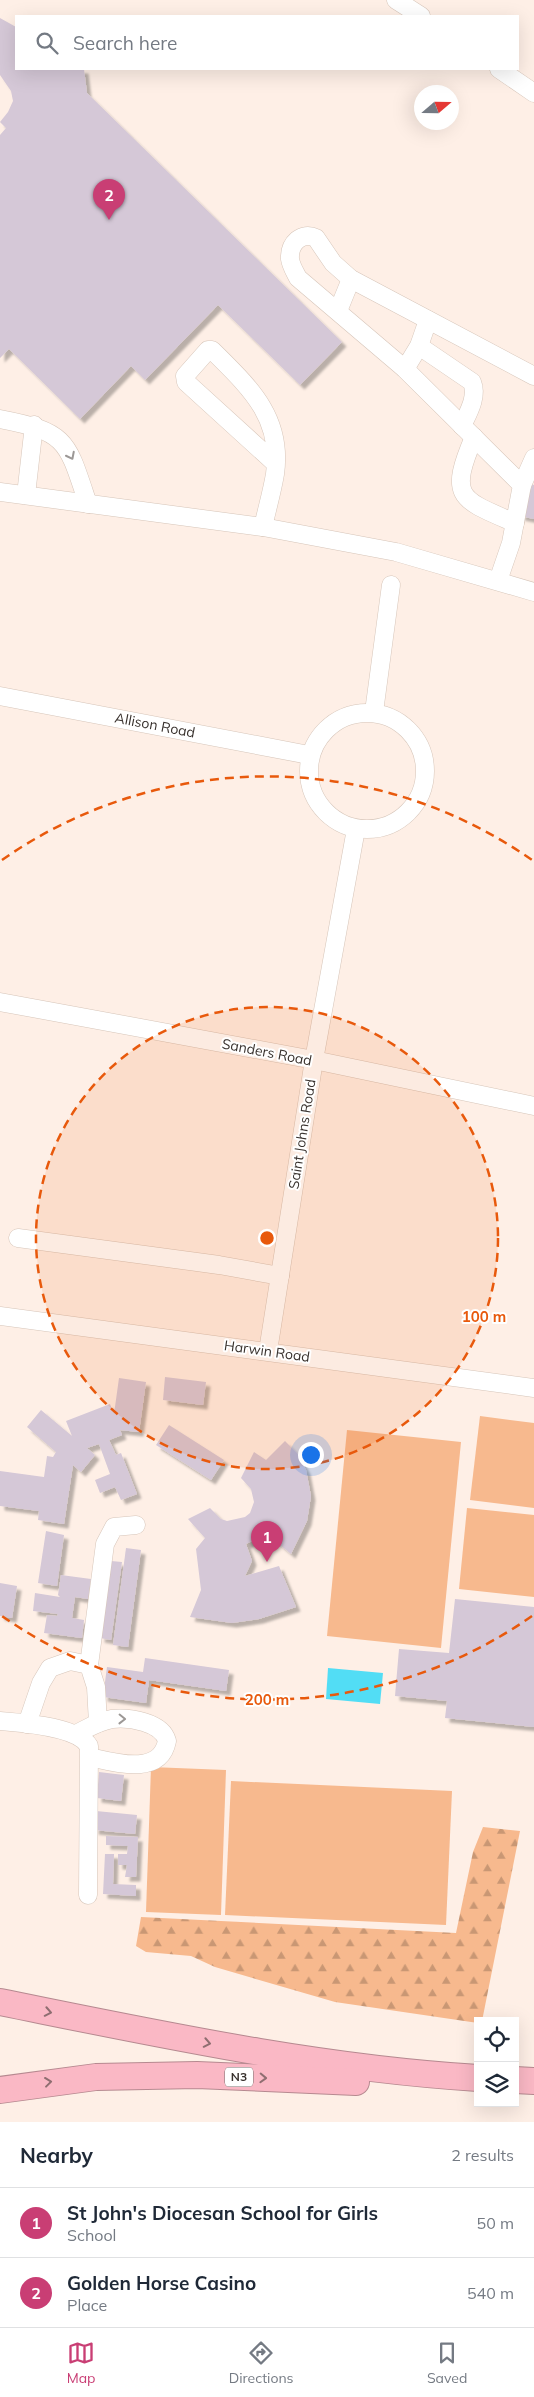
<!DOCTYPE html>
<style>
:root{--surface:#fff;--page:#f6f6f7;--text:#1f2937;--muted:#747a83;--line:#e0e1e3;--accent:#c93e74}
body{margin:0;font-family:Mulish,sans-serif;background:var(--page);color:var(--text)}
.controls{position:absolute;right:15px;bottom:15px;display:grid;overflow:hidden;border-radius:0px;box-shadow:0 5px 20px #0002}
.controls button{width:45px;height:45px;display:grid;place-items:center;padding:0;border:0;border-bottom:1px solid var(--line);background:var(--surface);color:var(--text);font:25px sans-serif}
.compass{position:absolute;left:414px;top:85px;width:45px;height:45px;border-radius:50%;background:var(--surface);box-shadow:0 5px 20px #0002;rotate:70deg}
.you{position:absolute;left:310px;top:1454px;width:18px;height:18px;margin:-12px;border:4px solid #fff;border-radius:50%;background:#1a73e8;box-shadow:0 0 0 8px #1a73e833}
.badge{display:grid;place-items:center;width:32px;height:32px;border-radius:50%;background:var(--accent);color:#fff;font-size:16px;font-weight:700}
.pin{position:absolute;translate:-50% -41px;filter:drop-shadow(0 1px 2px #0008)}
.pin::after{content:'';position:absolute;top:26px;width:18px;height:15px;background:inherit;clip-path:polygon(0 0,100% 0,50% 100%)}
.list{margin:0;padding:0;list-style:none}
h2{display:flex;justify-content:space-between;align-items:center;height:65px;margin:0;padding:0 20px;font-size:21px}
h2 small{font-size:16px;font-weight:400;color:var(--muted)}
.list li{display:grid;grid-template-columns:32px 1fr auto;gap:15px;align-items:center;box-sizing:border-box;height:70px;padding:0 20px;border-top:1px solid var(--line)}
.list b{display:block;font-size:19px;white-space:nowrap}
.list p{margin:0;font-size:16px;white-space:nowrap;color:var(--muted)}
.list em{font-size:16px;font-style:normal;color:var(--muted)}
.icon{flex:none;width:28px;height:28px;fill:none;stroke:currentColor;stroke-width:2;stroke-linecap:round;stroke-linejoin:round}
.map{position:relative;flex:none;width:534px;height:2122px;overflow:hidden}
.search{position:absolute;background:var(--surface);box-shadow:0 5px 20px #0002;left:15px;right:15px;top:15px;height:55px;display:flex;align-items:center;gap:12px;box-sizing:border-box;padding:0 18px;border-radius:0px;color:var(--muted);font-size:19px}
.sheet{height:205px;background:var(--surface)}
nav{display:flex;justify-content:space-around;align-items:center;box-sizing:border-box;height:70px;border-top:1px solid var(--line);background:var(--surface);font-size:14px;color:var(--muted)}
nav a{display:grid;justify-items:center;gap:2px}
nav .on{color:var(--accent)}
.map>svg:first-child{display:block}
.grass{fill:#f7b98e}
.forest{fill:url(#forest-firs)}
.water{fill:#52ddf5}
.building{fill:#d5c8d7;filter:url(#shadow)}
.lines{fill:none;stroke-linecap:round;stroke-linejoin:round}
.minor-casing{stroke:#d6c5b9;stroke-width:19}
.highway-casing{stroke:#b68990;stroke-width:28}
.minor{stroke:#fff;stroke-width:18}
.highway{stroke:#fab8c5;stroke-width:26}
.oneway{stroke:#9c9896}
.oneway2{stroke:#8f6e71}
.ring{fill:none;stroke:#e8590c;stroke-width:2.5;stroke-dasharray:9 6}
.labels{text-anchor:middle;stroke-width:4;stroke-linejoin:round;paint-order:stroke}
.shield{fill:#fff;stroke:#746f6c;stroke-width:1}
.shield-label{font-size:12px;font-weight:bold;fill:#38312d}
.street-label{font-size:14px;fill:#38312d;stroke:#fff}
.centre{fill:#e8590c;stroke:#fff;stroke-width:2.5}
.ring-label{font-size:15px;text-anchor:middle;font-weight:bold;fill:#e8590c;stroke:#fff;stroke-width:4;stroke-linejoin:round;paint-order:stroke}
</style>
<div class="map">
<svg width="534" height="2122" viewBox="0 0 534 2122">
<defs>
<pattern id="forest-firs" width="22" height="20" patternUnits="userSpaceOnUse" patternTransform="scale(1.25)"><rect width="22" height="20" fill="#f7b98e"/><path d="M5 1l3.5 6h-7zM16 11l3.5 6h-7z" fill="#c99774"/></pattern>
<filter id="shadow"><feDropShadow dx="4.5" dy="4.5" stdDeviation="1" flood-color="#0004"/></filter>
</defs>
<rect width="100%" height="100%" fill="#feefe6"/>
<g class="grass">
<path d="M480,1416L534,1423V1508L470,1500Z"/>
<path d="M347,1430L461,1442L441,1648L327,1636Z"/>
<path d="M467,1508L534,1515V1597L459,1589Z"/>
<path d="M151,1767L226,1770L221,1915L146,1912Z"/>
<path d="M231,1781L452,1791L446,1925L225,1915Z"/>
</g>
<path class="forest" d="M483,1827L520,1831L482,2021H478V2023L335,2002L215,1967L191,1956L146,1952L136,1946L141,1917L456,1933L473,1852Z"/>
<path class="water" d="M328,1668L383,1673L380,1704L326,1699Z"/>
<g class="building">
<path d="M0,18L16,27V69H84L87,93L342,342L300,385L218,305L145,380L131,366L80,419L9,349L0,358V135L6,128L0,122L8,112L13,101L11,91L0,75Z"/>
<path d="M528,483L534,485V519L520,516Z"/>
<path d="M165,1377L206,1382L203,1405L163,1400Z"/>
<path d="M119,1378L146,1382L139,1432L120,1430L122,1435L109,1440L116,1455L121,1453L137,1494L121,1500L115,1487L100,1493L95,1480L110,1474L99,1444L87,1448L95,1455L81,1472L73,1465L64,1524L38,1520L39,1511L0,1506V1471L44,1477L47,1456L53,1457L56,1452L27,1427L41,1410L72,1436L66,1421L110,1404L114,1414Z"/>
<path d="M169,1425L224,1460L211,1480L156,1445Z"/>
<path d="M285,1441L297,1453L306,1470L311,1496L307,1521L291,1554L267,1534L246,1544L252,1561L245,1576L279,1566L296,1607L259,1619L232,1623L190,1617L201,1590L196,1549L205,1538L188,1519L210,1508L221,1519L227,1521L245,1517L250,1513L254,1502L251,1489L241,1478L254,1452L266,1460Z"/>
<path d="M46,1531L64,1535L57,1586L38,1583Z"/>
<path d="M126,1548L141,1550L128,1647L113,1645Z"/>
<path d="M111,1561L122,1562L111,1640L100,1638Z"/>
<path d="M61,1575L91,1579L88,1599L75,1597L72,1618L84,1620L82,1638L44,1633L47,1615L57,1616L58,1614L33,1611L35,1593L60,1597L58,1595Z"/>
<path d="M0,1583L17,1586L12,1618L0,1616Z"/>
<path d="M455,1599L534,1607V1727L445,1718L447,1701L395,1696L399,1649L449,1653Z"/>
<path d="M145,1658L229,1670L226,1691L149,1680L146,1703L103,1697L107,1667L143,1672Z"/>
<path d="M99,1772L124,1775L121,1801L97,1798Z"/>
<path d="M96,1811L137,1815L135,1834L94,1830Z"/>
<path d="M106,1836L138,1837L136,1877H125L127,1865H118V1854H127L128,1846L106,1845Z"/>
<path d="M105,1854H114L113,1884L136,1885V1896L103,1894Z"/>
</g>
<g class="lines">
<g class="minor-casing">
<g id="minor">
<path d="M396,0L421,16"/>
<path d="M499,69L534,93"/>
<path d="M338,311L351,279"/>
<path d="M419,346L472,382C478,397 468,413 462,426"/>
<path d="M405,369L419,346L428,320"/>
<path d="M0,419C68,432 67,441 88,504"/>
<path d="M474,437C448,498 460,499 515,523"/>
<path d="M522,485L534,458"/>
<path d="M0,492L263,527L396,552L534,592"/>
<path d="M26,495L34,425"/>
<path d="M263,527C267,509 272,492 275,474C283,417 249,387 212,350H208L185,376L186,382L275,463"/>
<path d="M498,581L511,543L522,485L405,369L298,278C295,272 291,266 290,259C289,243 302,231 316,238L333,263L351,279L534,376"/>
<path d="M0,696L309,755"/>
<path d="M374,712L391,585"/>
<circle cx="367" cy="771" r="58"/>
<path d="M0,1002L314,1060L534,1106"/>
<path d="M18,1238L219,1265L280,1276"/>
<path d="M0,1316L534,1388"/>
<path d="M268,1351L314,1060L356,829"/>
<path d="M89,1665L105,1544L114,1527L136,1525"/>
<path d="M0,1721C22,1723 77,1726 89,1746L88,1895"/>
<path d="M27,1724L41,1683L50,1668L70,1661L89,1665L96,1687L98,1723"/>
<path d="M76,1734C88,1728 99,1721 112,1719C129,1717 162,1722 167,1741C160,1777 113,1762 90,1757"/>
</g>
</g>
<g class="highway-casing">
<g id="highway">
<path d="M0,2002C159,2034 316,2068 478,2078"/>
<path d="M515,2080L534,2081"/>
<path d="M0,2090L96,2077L197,2075L356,2082"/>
</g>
</g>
<use href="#minor" class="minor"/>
<use href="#highway" class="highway"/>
</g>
<defs><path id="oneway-chevron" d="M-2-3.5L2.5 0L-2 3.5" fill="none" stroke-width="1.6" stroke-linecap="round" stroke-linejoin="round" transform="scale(1.25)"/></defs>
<g class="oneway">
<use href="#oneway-chevron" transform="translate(71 456) rotate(63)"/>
<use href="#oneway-chevron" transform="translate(122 1719) rotate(1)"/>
</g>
<g class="oneway2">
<use href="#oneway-chevron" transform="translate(48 2012) rotate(11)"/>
<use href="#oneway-chevron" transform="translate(207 2043) rotate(11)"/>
<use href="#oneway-chevron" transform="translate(263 2078) rotate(2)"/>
<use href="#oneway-chevron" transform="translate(48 2082) rotate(-7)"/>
</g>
<circle cx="267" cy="1238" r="231" fill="#e8590c" fill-opacity=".12"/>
<g class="ring">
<circle cx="267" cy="1238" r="231"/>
<path d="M532 1616A462 462 0 0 1 2 1616M2 860A462 462 0 0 1 532 860"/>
</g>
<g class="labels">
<rect class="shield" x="225" y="2067.5" width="28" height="19" rx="4"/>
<g class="shield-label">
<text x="239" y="2081">N3</text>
</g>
<g class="street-label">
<text transform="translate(155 725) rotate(11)" y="5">Allison Road</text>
<text transform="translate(267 1052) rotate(11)" y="5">Sanders Road</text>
<text transform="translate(302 1134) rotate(-81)" y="5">Saint Johns Road</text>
<text transform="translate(267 1351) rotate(8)" y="5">Harwin Road</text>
</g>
</g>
<circle cx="267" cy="1238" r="8" class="centre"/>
<g class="ring-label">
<text x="484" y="1322">100 m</text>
<text x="267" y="1705">200 m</text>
</g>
</svg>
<div class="controls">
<button><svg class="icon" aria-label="locate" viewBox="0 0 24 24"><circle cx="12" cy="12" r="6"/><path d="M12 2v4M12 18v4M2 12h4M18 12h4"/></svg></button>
<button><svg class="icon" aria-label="layers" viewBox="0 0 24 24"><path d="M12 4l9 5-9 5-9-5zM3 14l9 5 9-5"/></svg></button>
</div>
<svg class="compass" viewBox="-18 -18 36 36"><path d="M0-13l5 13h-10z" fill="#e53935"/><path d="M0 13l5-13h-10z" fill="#747a83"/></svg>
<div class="you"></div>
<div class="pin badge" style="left:267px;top:1562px">1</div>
<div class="pin badge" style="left:109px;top:220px">2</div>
<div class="search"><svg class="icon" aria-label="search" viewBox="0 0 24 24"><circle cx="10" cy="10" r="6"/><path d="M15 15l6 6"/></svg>Search here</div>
</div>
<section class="sheet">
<h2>Nearby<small>2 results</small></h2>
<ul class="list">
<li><span class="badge">1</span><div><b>St John's Diocesan School for Girls</b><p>School</p></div><em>50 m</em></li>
<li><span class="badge">2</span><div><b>Golden Horse Casino</b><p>Place</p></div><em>540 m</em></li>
</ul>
</section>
<nav>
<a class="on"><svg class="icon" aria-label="map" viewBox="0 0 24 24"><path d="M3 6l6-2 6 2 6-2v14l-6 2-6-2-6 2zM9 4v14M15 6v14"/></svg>Map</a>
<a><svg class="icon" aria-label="directions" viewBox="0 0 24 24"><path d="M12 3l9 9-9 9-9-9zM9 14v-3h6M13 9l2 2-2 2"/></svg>Directions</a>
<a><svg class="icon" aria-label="saved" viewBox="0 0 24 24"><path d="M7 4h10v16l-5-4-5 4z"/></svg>Saved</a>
</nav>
